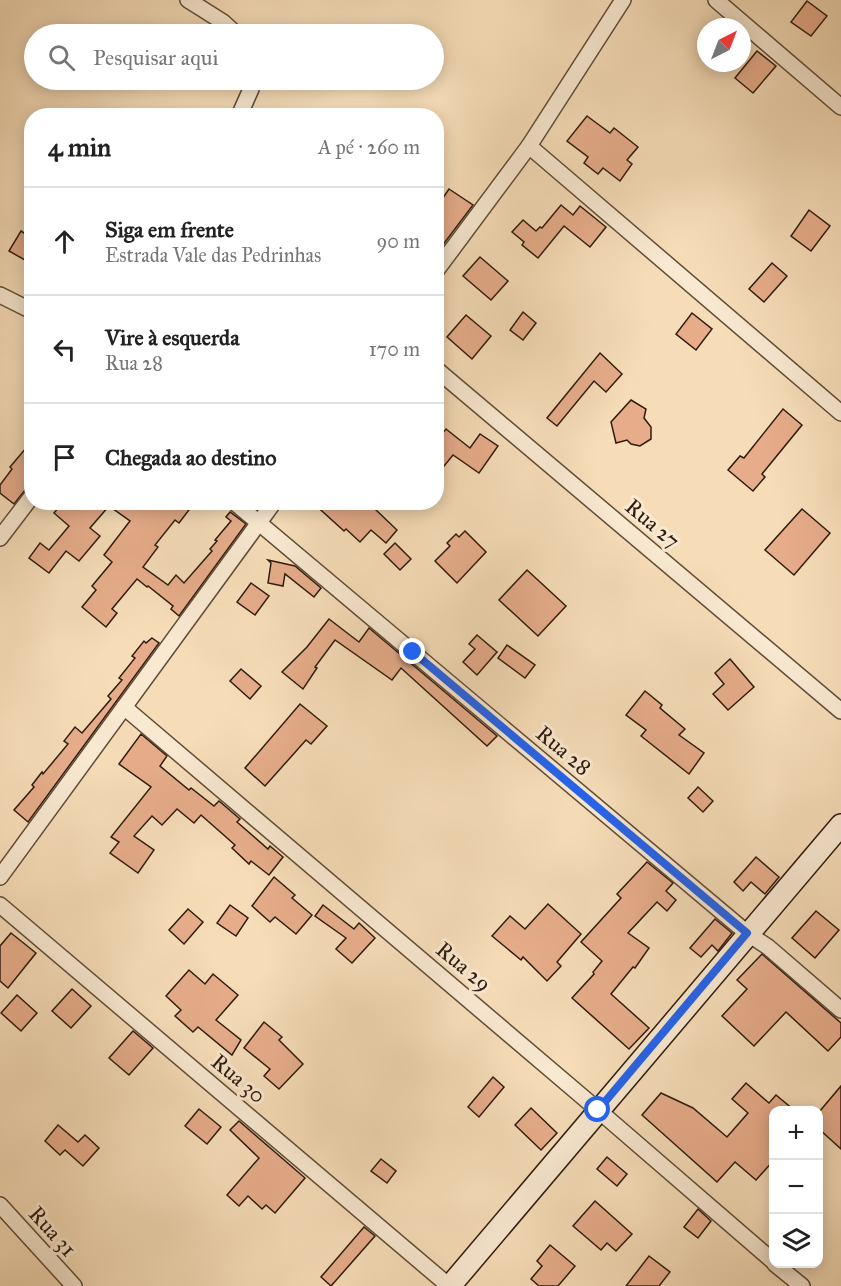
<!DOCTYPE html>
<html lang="pt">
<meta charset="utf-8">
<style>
:root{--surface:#fff;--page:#f2f2f2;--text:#222;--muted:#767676;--line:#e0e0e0}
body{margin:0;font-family:"IM FELL Great Primer",serif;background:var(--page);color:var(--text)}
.controls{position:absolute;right:18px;bottom:18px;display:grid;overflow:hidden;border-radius:12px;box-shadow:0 3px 15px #0003}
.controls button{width:54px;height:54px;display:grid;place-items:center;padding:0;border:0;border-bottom:2px solid var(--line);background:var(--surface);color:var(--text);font:30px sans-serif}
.compass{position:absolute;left:697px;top:18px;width:54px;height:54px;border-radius:50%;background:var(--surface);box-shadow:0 3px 15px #0003;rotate:42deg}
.stop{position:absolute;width:18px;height:18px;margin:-14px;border:4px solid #2563eb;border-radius:50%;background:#fff}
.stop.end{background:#2563eb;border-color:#fff;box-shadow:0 2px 6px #0008}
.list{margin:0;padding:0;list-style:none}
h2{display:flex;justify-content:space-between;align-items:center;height:78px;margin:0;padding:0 24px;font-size:26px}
h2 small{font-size:20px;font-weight:400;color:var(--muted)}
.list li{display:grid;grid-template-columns:39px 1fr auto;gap:18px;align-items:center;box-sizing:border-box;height:108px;padding:0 24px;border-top:2px solid var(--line)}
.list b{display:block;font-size:22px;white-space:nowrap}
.list p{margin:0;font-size:20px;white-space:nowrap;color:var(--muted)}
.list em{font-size:20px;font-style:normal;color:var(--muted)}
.icon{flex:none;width:33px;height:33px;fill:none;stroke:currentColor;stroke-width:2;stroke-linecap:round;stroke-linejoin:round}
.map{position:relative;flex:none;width:841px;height:1286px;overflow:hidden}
.search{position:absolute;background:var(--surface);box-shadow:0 3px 15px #0003;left:24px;top:24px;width:420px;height:66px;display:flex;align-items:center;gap:15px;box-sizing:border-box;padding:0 21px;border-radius:33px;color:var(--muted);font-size:22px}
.panel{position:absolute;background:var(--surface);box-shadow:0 3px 15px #0003;left:24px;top:108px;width:420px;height:402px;border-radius:24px}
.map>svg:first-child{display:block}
.building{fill:#e7ad8b;stroke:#2f1b0d;stroke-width:1.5}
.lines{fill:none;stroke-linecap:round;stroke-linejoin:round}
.minor-casing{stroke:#614c38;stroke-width:18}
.secondary-casing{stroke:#2f1b0d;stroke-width:24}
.minor{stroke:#f9e9d1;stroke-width:15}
.secondary{stroke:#f9e9d1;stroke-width:21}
.route{stroke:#2563eb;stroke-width:8}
.labels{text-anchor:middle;stroke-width:6;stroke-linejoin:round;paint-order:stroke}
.street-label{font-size:22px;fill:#2f1b0d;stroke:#f9e9d1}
</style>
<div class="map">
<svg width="841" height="1286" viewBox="0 0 841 1286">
<rect width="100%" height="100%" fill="#f6ddb8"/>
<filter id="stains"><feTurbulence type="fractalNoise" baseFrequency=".00333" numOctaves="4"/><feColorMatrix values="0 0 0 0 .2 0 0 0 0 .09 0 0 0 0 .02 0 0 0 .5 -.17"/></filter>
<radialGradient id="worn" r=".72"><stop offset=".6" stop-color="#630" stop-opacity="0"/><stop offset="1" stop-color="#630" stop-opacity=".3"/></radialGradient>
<g class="building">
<path d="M807,1L827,16L811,36L791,22Z"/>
<path d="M757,51L776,66L753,93L735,78Z"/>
<path d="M587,116L610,133L614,128L638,147L627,160L632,164L620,181L603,168L598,174L584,163L588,157L567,141Z"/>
<path d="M449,189L473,205L436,254V208Z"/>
<path d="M561,205L573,215L580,206L606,227L590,247L564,226L538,258L522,245L524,242L512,232L523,220L536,231L540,227L542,228Z"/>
<path d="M809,210L830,226L811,251L791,236Z"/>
<path d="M21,231L32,238V264L9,251Z"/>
<path d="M480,257L508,281L491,300L463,276Z"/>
<path d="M772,263L787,276L764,302L749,289Z"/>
<path d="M523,312L536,323L523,340L510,330Z"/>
<path d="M692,313L712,329L696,350L676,334Z"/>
<path d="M466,315L491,336L472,359L447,337Z"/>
<path d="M600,353L622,374L606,392L594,381L557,426L547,418Z"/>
<path d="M631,400L646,409L644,418L651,427V439L640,446L631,444L627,440L616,443L611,422Z"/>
<path d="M783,409L802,425L762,474L765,477L753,491L728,470L740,456L744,458Z"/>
<path d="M446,429L470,448L480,434L498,446L479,473L453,455L436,476V441Z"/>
<path d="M32,441V486L25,490L14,504L0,493V485L12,469L10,467Z"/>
<path d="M63,502H195L179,523L175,520L155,545L158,547L143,567L168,585L176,575L184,583L212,551L210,549L217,541L215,540L231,521L226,517L230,512L246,524L179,616L171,609L173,606L148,586L147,587L137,579L112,609L117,613L106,627L82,607L96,590L92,586L112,562L104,555L130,521L109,506L90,528L100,536L79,561L66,551L49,573L29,558L40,543L49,550L69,526L54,513Z"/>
<path d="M312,502H382L376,510L397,530L386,543L371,530L360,542L346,529L344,531Z"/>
<path d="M802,509L830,533L794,575L765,550Z"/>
<path d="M465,531L486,552L457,583L435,561L450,546L447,543L456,534L459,537Z"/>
<path d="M395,543L411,559L400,570L384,554Z"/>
<path d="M268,560L295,566L321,588L314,597L285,574L283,586L268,583L271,563Z"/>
<path d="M527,570L566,606L538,636L499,600Z"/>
<path d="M251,583L269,596L255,615L237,602Z"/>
<path d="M329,619L359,642L369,628L497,736L487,746L401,668L392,680L335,640L315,667L317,668L303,689L282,672L307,647Z"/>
<path d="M477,635L497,652L477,675L463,662L475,649L469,644Z"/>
<path d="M152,638L159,643L28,822L14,810L34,787L32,785L42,772L43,774L68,744L64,741L75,727L82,733L111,699L108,696L122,680L119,678L135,658L132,656L144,641L146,643Z"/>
<path d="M507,645L535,665L525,678L498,658Z"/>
<path d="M730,659L754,687L728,710L713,694L724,684L715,673Z"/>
<path d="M241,669L261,686L250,699L230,681Z"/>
<path d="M645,691L662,705L660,708L685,729L679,735L704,753L689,774L641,736L646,730L626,715Z"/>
<path d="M300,704L327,726L311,744L306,740L265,786L245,768Z"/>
<path d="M141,734L167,756L160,766L189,790L191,788L214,806L219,801L240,819L237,822L268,849L270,846L283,857L269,875L251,861L249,864L232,848L235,845L201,815L194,823L177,809L162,825L152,816L134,836L154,850L138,873L110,853L119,842L111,837L151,787L119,764Z"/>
<path d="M698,787L713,801L703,812L688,798Z"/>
<path d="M756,857L779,877L765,894L751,882L743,891L734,882Z"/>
<path d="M647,862L673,883L666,891L676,900L667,911L657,902L628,933L649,948L635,968L633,967L611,994L649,1028L629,1049L572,998L594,974L593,972L602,961L581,942L621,898L617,894Z"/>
<path d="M274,877L295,895L292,898L312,915L296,934L275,917L270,922L252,906Z"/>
<path d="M548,904L581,934L557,962L561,966L547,981L523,957L521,960L492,936L510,916L525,929Z"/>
<path d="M230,905L248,918L236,936L217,923Z"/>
<path d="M323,905L354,929L359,923L375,938L352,963L336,949L346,938L315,916Z"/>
<path d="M188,909L203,922L184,944L169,930Z"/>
<path d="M816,911L839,930L815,958L792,938Z"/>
<path d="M715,919L732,933L718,951L712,945L701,957L690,948Z"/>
<path d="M11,933L36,953L8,988L0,981V946Z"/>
<path d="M762,954L841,1023V1037L828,1051L786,1012L754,1046L722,1016L747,989L737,980Z"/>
<path d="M189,970L205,984L213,974L238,995L216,1020L241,1040L232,1055L198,1027L193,1032L175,1016L181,1010L166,996Z"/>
<path d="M72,989L91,1006L71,1028L52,1011Z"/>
<path d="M17,995L37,1013L21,1031L1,1013Z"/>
<path d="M264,1022L282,1037L279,1040L303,1064L279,1089L264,1076L270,1069L244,1048Z"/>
<path d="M133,1031L153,1048L129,1075L109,1058Z"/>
<path d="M493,1077L504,1087L479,1117L468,1107Z"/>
<path d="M746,1083L769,1103L776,1095L794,1110H774V1160L756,1180L735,1162L717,1182L642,1115L661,1093L693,1108L727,1137L748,1113L732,1099Z"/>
<path d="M841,1086V1149L819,1129V1112Z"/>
<path d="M531,1108L557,1133L541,1150L515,1125Z"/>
<path d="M199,1109L221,1127L207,1144L185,1126Z"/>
<path d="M239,1121L305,1178L275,1213L266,1205L262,1209L248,1196L239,1206L227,1195L259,1158L230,1130Z"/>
<path d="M58,1125L78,1142L85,1135L99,1148L83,1166L65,1150L60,1155L45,1141Z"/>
<path d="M607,1157L627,1174L617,1186L597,1169Z"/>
<path d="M381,1159L396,1171L387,1183L371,1171Z"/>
<path d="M595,1201L632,1234L616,1251L607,1243L601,1250L573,1226Z"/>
<path d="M698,1209L711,1221L698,1238L684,1227Z"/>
<path d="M364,1227L375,1236L331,1286L321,1277Z"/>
<path d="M550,1245L575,1266L558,1286H539L531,1279L542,1266L537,1261Z"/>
<path d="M649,1256L670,1272L659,1286H626Z"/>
</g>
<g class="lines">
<g class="minor-casing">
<g id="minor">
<path d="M188,0L223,22L236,34"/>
<path d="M716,0L841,107"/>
<path d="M239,116L251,89L252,80"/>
<path d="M529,146L841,413"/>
<path d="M436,271L529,146L623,0"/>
<path d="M0,295L32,311"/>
<path d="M436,369L841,711"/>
<path d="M234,502L747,933L768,947L841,1010"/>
<path d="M0,538L32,496"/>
<path d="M124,707L598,1110L774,1262"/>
<path d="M0,877L274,502"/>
<path d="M0,905L449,1286"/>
<path d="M0,1205L74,1286"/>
<path d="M775,1264L802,1286"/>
</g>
</g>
<g class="secondary-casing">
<path id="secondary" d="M450,1286L841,825"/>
</g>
<use href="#minor" class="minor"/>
<use href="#secondary" class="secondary"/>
</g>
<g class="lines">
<path class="route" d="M413,652L747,933L598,1110"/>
</g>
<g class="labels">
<g class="street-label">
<text transform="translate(653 523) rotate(40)" y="8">Rua 27</text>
<text transform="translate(564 750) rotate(40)" y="8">Rua 28</text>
<text transform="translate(464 966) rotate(40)" y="8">Rua 29</text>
<text transform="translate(239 1078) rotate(40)" y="8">Rua 30</text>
<text transform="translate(53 1231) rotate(48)" y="8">Rua 31</text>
</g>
</g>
<rect width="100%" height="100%" filter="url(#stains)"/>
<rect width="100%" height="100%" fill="url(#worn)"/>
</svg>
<div class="controls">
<button>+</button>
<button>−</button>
<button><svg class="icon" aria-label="layers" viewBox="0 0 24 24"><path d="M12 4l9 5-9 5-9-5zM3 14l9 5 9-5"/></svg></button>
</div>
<svg class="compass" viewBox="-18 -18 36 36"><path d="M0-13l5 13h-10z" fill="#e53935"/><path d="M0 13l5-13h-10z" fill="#767676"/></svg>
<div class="stop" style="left:598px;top:1110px"></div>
<div class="stop end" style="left:413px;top:652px"></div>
<div class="search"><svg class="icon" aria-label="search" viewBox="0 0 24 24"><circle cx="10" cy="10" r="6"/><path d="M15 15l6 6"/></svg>Pesquisar aqui</div>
<section class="panel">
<h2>4 min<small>A pé · 260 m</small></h2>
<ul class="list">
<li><svg class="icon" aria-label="ahead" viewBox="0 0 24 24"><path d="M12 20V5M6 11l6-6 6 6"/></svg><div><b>Siga em frente</b><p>Estrada Vale das Pedrinhas</p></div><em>90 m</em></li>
<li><svg class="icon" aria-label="left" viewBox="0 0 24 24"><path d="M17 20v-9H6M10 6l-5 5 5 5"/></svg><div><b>Vire à esquerda</b><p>Rua 28</p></div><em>170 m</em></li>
<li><svg class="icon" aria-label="arrive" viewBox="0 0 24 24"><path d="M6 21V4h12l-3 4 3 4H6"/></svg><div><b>Chegada ao destino</b></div></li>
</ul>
</section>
</div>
